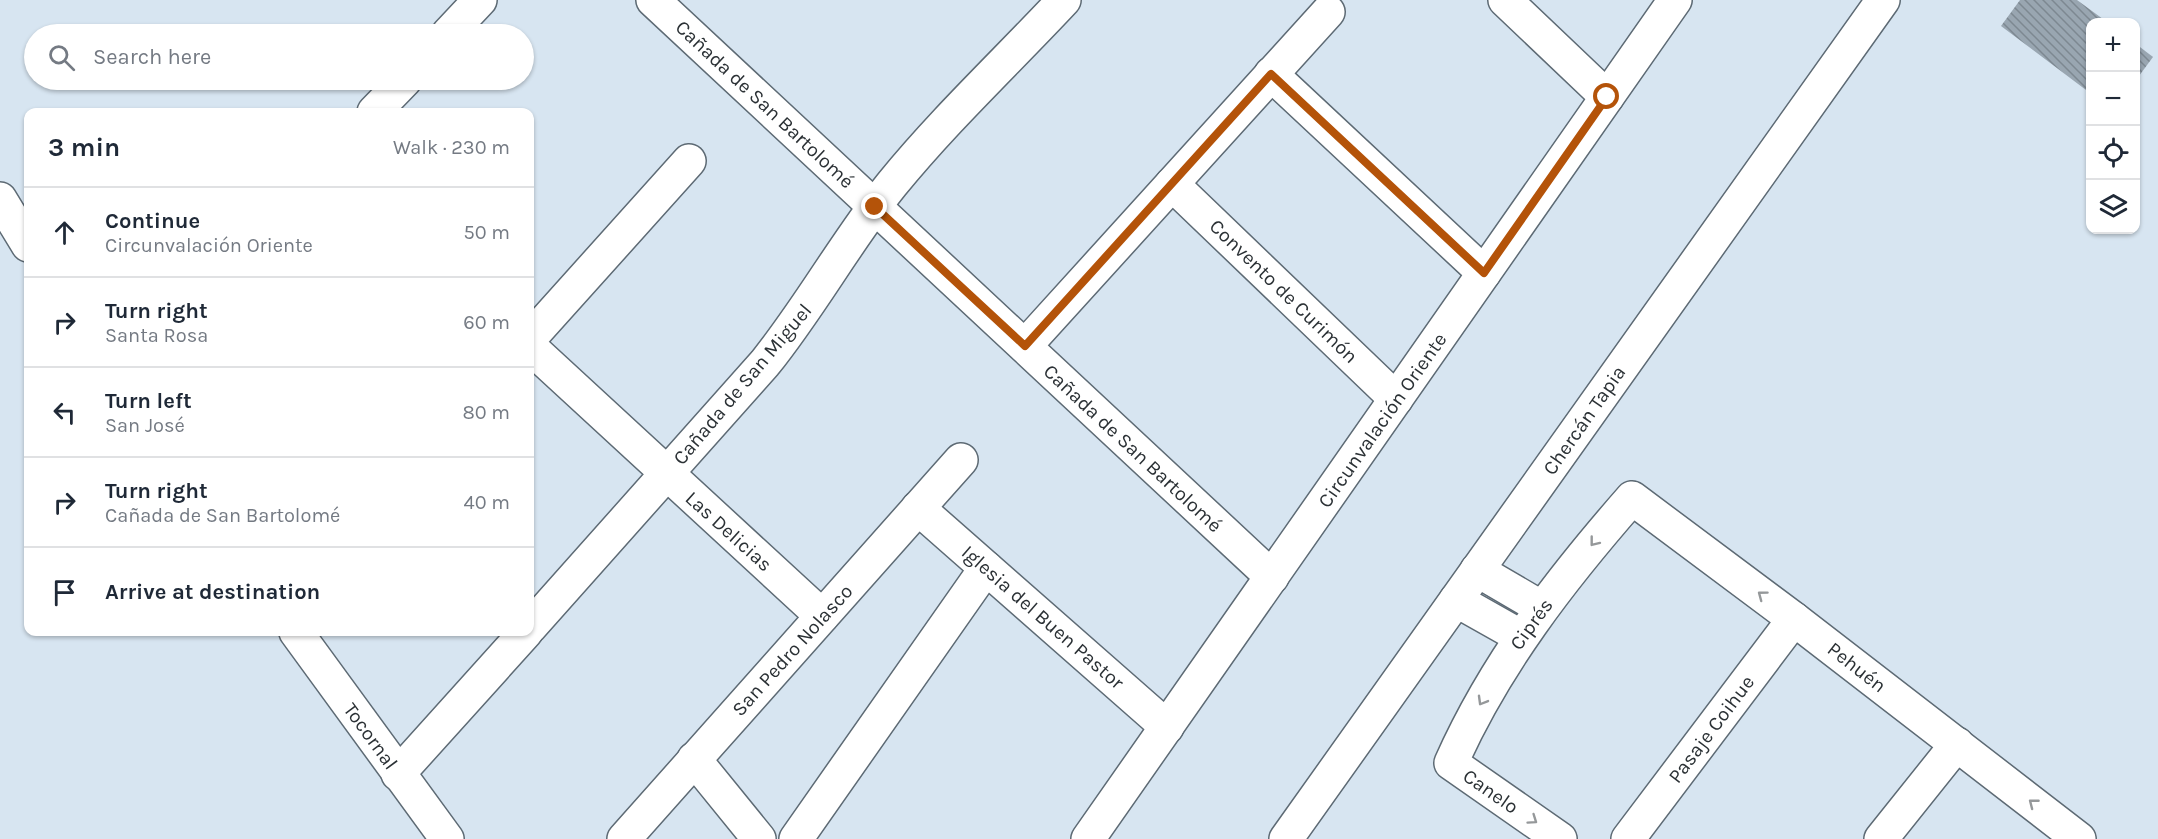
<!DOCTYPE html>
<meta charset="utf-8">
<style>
:root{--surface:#fff;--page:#f2f2f3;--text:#1f2937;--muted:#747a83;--line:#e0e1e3}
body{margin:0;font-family:Karla,sans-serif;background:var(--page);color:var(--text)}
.controls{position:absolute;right:18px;top:18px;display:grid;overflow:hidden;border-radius:12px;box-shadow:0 2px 4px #0004}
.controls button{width:54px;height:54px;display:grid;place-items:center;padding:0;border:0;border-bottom:2px solid var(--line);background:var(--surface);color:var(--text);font:30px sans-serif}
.stop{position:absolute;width:18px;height:18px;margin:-14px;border:4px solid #b45309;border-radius:50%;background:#fff}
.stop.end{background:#b45309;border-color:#fff;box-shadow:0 2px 6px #0008}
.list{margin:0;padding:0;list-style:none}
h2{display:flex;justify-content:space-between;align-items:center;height:78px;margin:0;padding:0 24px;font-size:26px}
h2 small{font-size:20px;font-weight:400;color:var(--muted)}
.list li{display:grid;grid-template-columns:39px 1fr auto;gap:18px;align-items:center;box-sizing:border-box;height:90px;padding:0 24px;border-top:2px solid var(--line)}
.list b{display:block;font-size:22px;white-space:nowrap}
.list p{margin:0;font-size:20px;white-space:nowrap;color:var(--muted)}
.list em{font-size:20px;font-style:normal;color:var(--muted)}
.icon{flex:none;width:33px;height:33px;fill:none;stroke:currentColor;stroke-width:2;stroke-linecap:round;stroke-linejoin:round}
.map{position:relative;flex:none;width:2158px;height:839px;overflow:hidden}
.search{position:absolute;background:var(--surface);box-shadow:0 2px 4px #0004;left:24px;top:24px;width:510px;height:66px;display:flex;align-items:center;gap:15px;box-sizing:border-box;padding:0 21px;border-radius:33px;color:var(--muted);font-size:22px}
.panel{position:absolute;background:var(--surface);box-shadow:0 2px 4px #0004;left:24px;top:108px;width:510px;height:528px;border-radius:12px}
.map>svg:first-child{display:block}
.building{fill:url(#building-back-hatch)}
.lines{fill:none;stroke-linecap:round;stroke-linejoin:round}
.street-casing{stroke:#5d6a74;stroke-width:36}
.secondary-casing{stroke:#5d6a74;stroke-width:36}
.street{stroke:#fff;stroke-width:33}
.secondary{stroke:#fff;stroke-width:33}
.oneway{stroke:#95989a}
.route{stroke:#b45309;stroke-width:8}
.labels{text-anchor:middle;stroke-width:5;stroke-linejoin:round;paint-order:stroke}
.street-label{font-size:20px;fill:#2b3135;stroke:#fff}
</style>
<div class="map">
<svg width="2158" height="839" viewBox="0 0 2158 839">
<defs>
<pattern id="building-back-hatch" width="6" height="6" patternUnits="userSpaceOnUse" patternTransform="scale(1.5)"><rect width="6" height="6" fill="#99a6b1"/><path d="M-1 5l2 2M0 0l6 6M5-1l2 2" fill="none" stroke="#7d8891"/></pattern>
</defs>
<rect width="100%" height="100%" fill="#d7e5f1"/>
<g class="building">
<path d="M2020,0H2077L2107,22H2090V93L2001,26Z"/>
<path d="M2136,44L2153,57L2136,80Z"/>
</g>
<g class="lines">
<g class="street-casing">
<g id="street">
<path d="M653,0L1272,577"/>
<path d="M1505,0L1607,97"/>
<path d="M1271,74L1484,273"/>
<path d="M1172,184L1396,399"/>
<path d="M530,338L689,161"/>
<path d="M1025,346L1328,12"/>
<path d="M530,347L822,616"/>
<path d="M918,508L1167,727"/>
<path d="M1477,570L1542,608"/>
<path d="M1456,600L1520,636"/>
<path d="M530,627L765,363C811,306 846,241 892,184C945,119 1007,61 1064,0"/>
<path d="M694,759L759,839"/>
<path d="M398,774L526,632"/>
<path d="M624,839L961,460"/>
<path d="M796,839L986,568"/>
<path d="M1088,839L1675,0"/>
<path d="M1560,839L1451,763C1495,664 1561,579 1632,498L1794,619L2079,839"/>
<path d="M1628,839L1794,619"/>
<path d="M1881,839L1957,744"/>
</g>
</g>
<g class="secondary-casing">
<g id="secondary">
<path d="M448,34L480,0"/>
<path d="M374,112L405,80"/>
<path d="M0,199L28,245"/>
<path d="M296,632L447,839"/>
<path d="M1286,839L1883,0"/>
</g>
</g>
<use href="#street" class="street"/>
<use href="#secondary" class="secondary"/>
</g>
<defs><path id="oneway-chevron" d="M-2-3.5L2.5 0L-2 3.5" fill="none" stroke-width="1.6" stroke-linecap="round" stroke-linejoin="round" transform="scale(1.5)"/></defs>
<g class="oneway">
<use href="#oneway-chevron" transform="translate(1594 542) rotate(128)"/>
<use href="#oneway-chevron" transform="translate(1762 595) rotate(-143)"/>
<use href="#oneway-chevron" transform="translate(1482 701) rotate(120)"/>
<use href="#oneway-chevron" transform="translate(2033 803) rotate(-142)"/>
<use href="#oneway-chevron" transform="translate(1533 820) rotate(35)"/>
</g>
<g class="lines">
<path class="route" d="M875,207L1025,346L1271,74L1484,273L1607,97"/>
</g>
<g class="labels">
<g class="street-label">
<text transform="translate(765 104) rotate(43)" y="7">Cañada de San Bartolomé</text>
<text transform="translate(1284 291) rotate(44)" y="7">Convento de Curimón</text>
<text transform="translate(742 384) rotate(-50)" y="7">Cañada de San Miguel</text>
<text transform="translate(1382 420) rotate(-55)" y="7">Circunvalación Oriente</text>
<text transform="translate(1584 420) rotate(-55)" y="7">Chercán Tapia</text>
<text transform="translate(1133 448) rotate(43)" y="7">Cañada de San Bartolomé</text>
<text transform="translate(729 531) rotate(42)" y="7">Las Delicias</text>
<text transform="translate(1043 617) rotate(41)" y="7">Iglesia del Buen Pastor</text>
<text transform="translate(1531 624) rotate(-54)" y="7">Ciprés</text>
<text transform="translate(792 650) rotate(-48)" y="7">San Pedro Nolasco</text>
<text transform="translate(1857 667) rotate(38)" y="7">Pehuén</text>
<text transform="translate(1711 729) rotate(-53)" y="7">Pasaje Coihue</text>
<text transform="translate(371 736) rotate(54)" y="7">Tocornal</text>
<text transform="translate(1491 791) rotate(35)" y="7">Canelo</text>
</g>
</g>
</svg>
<div class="controls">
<button>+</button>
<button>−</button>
<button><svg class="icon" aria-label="locate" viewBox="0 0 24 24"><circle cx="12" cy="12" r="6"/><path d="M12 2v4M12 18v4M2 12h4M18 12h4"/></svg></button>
<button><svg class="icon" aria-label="layers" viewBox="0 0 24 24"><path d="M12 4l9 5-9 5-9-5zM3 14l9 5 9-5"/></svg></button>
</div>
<div class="stop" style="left:1607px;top:97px"></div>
<div class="stop end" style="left:875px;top:207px"></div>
<div class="search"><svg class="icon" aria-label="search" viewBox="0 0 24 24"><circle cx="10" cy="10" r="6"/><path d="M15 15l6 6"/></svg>Search here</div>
<section class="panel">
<h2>3 min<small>Walk · 230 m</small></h2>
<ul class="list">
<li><svg class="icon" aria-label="ahead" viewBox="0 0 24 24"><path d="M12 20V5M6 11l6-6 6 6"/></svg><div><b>Continue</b><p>Circunvalación Oriente</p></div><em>50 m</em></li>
<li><svg class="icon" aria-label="right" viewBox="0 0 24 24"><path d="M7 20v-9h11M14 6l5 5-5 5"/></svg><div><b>Turn right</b><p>Santa Rosa</p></div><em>60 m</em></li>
<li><svg class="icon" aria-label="left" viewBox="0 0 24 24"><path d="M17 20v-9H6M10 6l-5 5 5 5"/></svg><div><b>Turn left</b><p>San José</p></div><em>80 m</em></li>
<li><svg class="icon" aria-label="right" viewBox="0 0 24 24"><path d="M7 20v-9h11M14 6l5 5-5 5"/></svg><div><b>Turn right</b><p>Cañada de San Bartolomé</p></div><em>40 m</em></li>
<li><svg class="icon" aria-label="arrive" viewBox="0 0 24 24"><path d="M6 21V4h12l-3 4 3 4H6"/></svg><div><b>Arrive at destination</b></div></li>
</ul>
</section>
</div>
